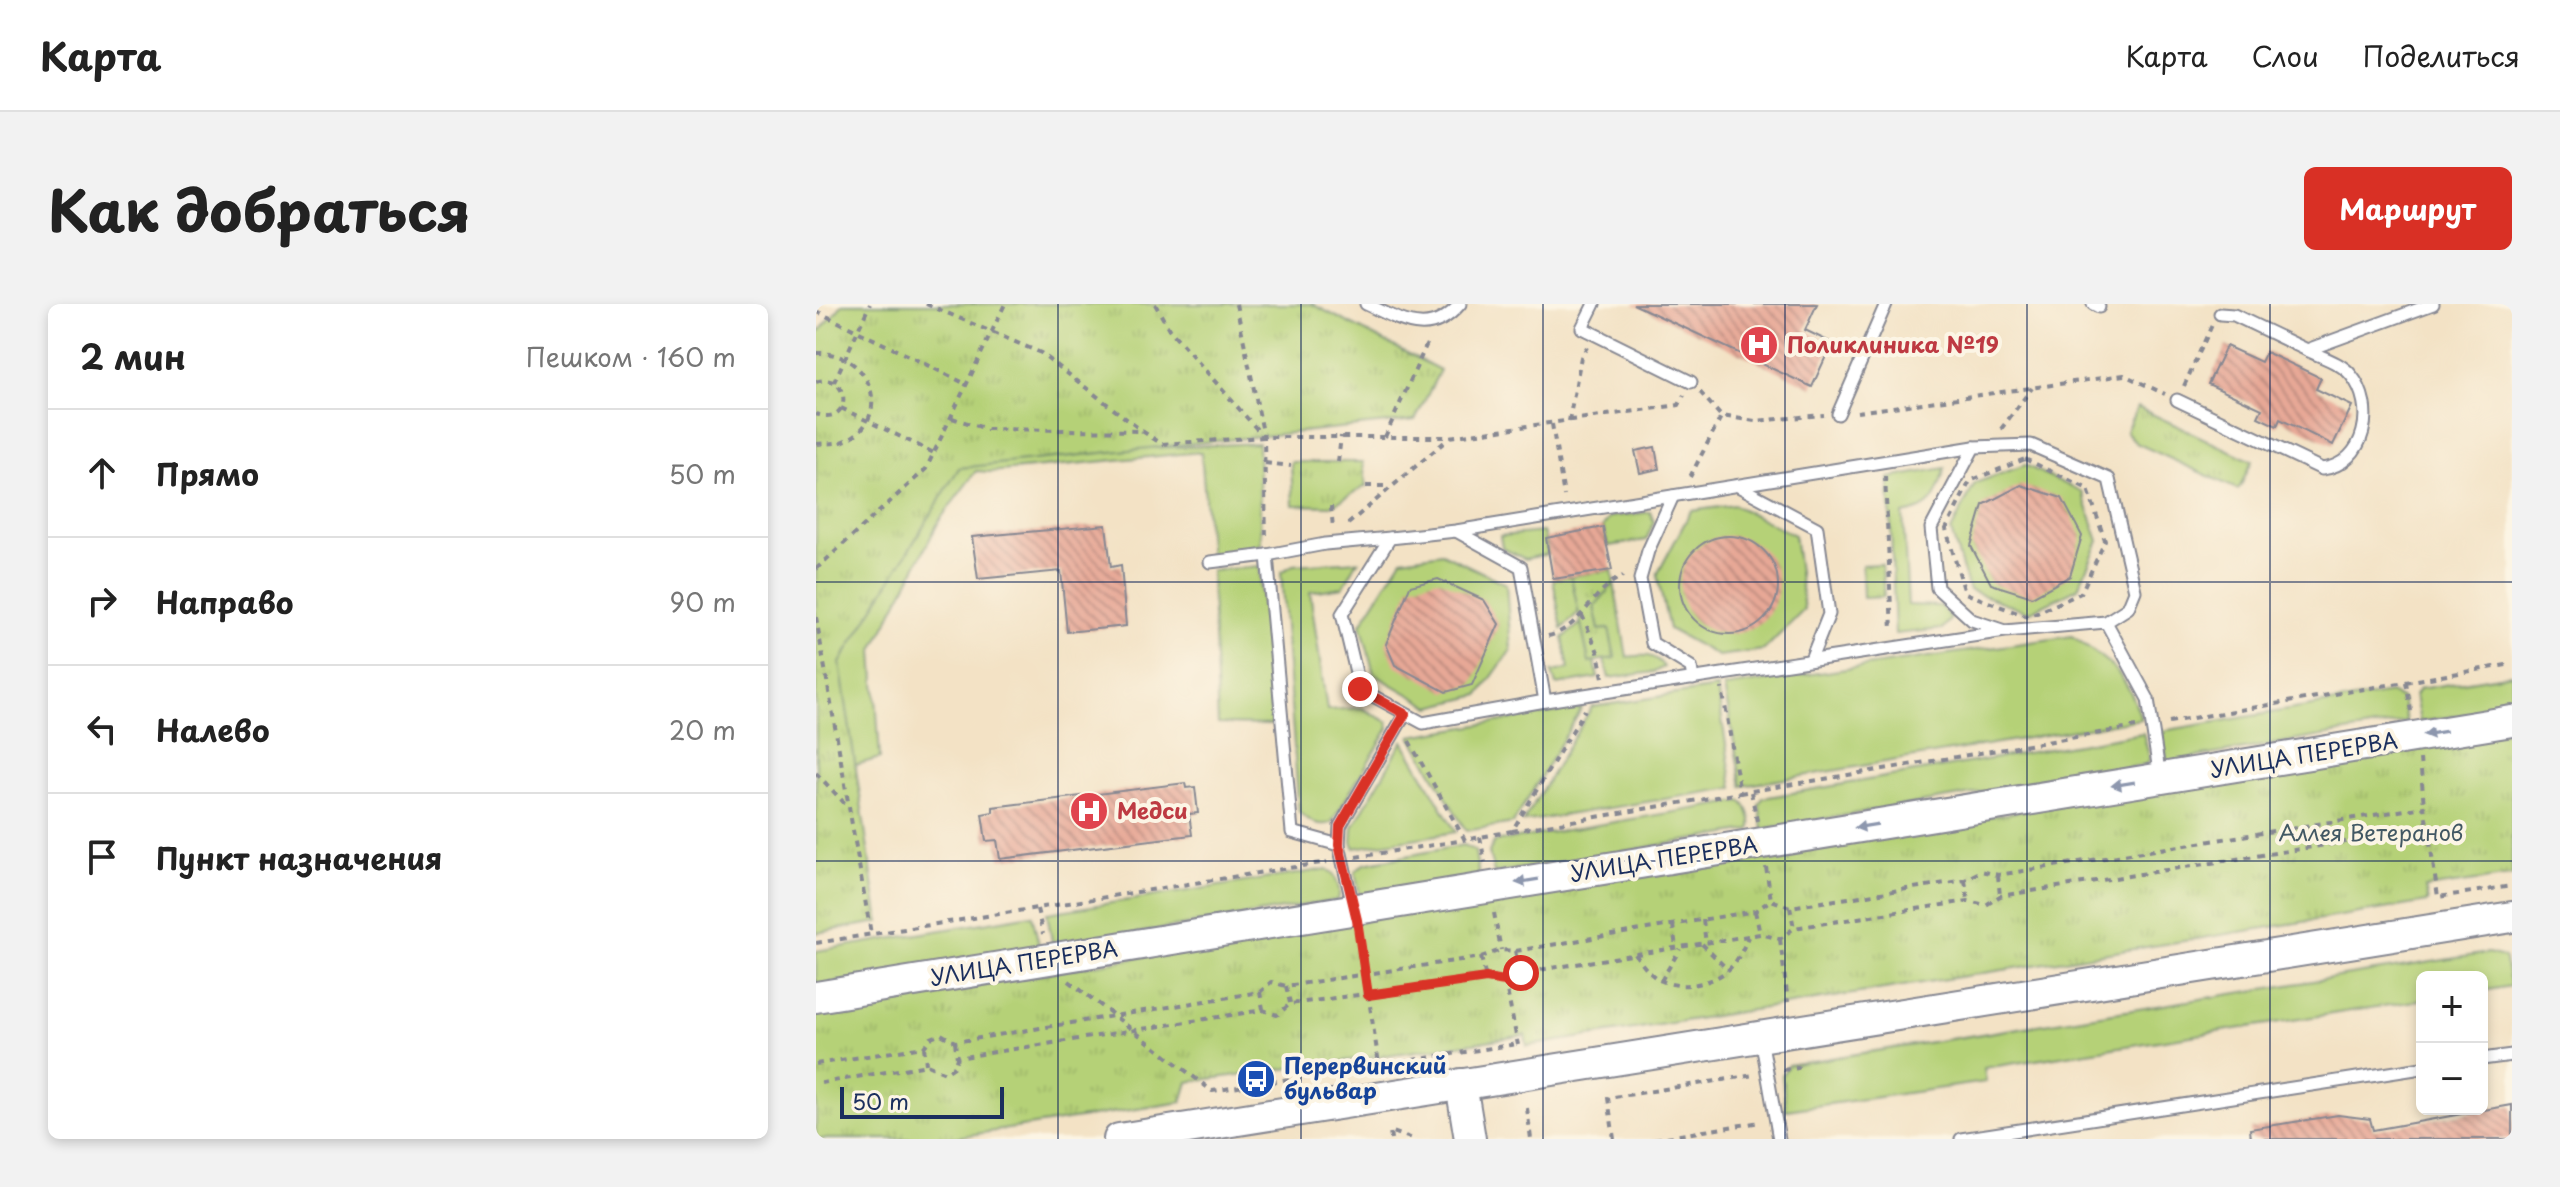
<!DOCTYPE html>
<html lang="ru">
<meta charset="utf-8">
<style>
:root{--surface:#fff;--page:#f2f2f2;--text:#222;--muted:#767676;--line:#e0e0e0;--accent:#d93025}
body{margin:0;font-family:"Playpen Sans",sans-serif;background:var(--page);color:var(--text)}
.controls{position:absolute;right:24px;bottom:24px;display:grid;overflow:hidden;border-radius:12px;box-shadow:0 4px 12px #0003}
.controls button{width:72px;height:72px;display:grid;place-items:center;padding:0;border:0;border-bottom:2px solid var(--line);background:var(--surface);color:var(--text);font:40px sans-serif}
.scale{position:absolute;left:24px;bottom:20px;width:164px;box-sizing:border-box;padding-left:8px;border:4px solid #1b2f5e;border-top:0;font-size:22px;line-height:28px;white-space:nowrap;color:#1b2f5e;-webkit-text-stroke:6px #fcf5e5;paint-order:stroke}
.stop{position:absolute;width:24px;height:24px;margin:-18px;border:6px solid #d93025;border-radius:50%;background:#fff}
.stop.end{background:#d93025;border-color:#fff;box-shadow:0 2px 8px #0008}
.list{margin:0;padding:0;list-style:none}
h2{display:flex;justify-content:space-between;align-items:center;height:104px;margin:0;padding:0 32px;font-size:34px}
h2 small{font-size:26px;font-weight:400;color:var(--muted)}
.list li{display:grid;grid-template-columns:52px 1fr auto;gap:24px;align-items:center;box-sizing:border-box;height:128px;padding:0 32px;border-top:2px solid var(--line)}
.list b{display:block;font-size:30px;white-space:nowrap}
.list em{font-size:26px;font-style:normal;color:var(--muted)}
.icon{flex:none;width:44px;height:44px;fill:none;stroke:currentColor;stroke-width:2;stroke-linecap:round;stroke-linejoin:round}
.map{position:relative;flex:none;width:1696px;height:835px;overflow:hidden;border-radius:12px}
header{display:flex;align-items:center;gap:48px;box-sizing:border-box;height:112px;padding:0 40px;background:var(--surface);border-bottom:2px solid var(--line)}
header strong{font-size:38px}
nav{display:flex;gap:44px;margin-inline-start:auto;font-size:28px}
.intro{display:flex;align-items:center;justify-content:space-between;box-sizing:border-box;height:192px;padding:0 48px}
h1{margin:0;font-size:56px}
.button{padding:20px 36px;border-radius:12px;background:var(--accent);color:#fff;font-size:28px;font-weight:700}
main{display:flex;gap:48px;padding:0 48px}
aside{flex:1;background:var(--surface);border-radius:12px;box-shadow:0 4px 12px #0003}
.map>svg:first-child{display:block}
.grass{fill:#b5d177;stroke:#68806a;stroke-width:2}
.park{fill:url(#park-tufts);stroke:#68806a;stroke-width:2}
.building{fill:url(#building-back-hatch)}
.lines{fill:none;stroke-linecap:round;stroke-linejoin:round}
.lane-casing{stroke:#878892;stroke-width:15}
.secondary-casing{stroke:#878892;stroke-width:34}
.path{stroke:#878892;stroke-width:4;stroke-dasharray:6 6;stroke-linecap:butt}
.lane{stroke:#fff;stroke-width:11}
.secondary{stroke:#fff;stroke-width:30}
.oneway{fill:#8d97ae}
.route{stroke:#d93025;stroke-width:10}
.grid{fill:none;stroke:#1b2f5e;stroke-width:2;stroke-opacity:0.55}
.labels{text-anchor:middle;stroke-width:8;stroke-linejoin:round;paint-order:stroke}
.health-label{font-size:22px;font-weight:bold;fill:#be3a42;stroke:#fcf5e5;text-anchor:start}
.street-label{font-size:22px;fill:#1b2f5e;stroke:#fcf5e5}
.park-label{font-size:22px;fill:#425864;stroke:#fcf5e5}
.transit-label{font-size:22px;font-weight:bold;fill:#164399;stroke:#fcf5e5;text-anchor:start}
</style>
<header>
<strong>Карта</strong>
<nav><a>Карта</a><a>Слои</a><a>Поделиться</a></nav>
</header>
<div class="intro"><h1>Как добраться</h1><a class="button">Маршрут</a></div>
<main>
<aside>
<h2>2 мин<small>Пешком · 160 m</small></h2>
<ul class="list">
<li><svg class="icon" aria-label="ahead" viewBox="0 0 24 24"><path d="M12 20V5M6 11l6-6 6 6"/></svg><div><b>Прямо</b></div><em>50 m</em></li>
<li><svg class="icon" aria-label="right" viewBox="0 0 24 24"><path d="M7 20v-9h11M14 6l5 5-5 5"/></svg><div><b>Направо</b></div><em>90 m</em></li>
<li><svg class="icon" aria-label="left" viewBox="0 0 24 24"><path d="M17 20v-9H6M10 6l-5 5 5 5"/></svg><div><b>Налево</b></div><em>20 m</em></li>
<li><svg class="icon" aria-label="arrive" viewBox="0 0 24 24"><path d="M6 21V4h12l-3 4 3 4H6"/></svg><div><b>Пункт назначения</b></div></li>
</ul>
</aside>
<div class="map">
<svg width="1696" height="835" viewBox="0 0 1696 835">
<defs>
<pattern id="park-tufts" width="24" height="20" patternUnits="userSpaceOnUse" patternTransform="scale(2)"><rect width="24" height="20" fill="#b5d177"/><path d="M3 7l-1-3M5 7V3M7 7l1-3M15 17l-1-3M17 17v-4M19 17l1-3" fill="none" stroke="#9bb469"/></pattern>
<pattern id="building-back-hatch" width="6" height="6" patternUnits="userSpaceOnUse" patternTransform="scale(2)"><rect width="6" height="6" fill="#e7a896"/><path d="M-1 5l2 2M0 0l6 6M5-1l2 2" fill="none" stroke="#ba897e"/></pattern>
</defs>
<rect width="100%" height="100%" fill="#fcf5e5"/>
<filter id="ink" filterUnits="userSpaceOnUse"><feTurbulence type="fractalNoise" baseFrequency=".0125" numOctaves="2"/><feDisplacementMap in="SourceGraphic" scale="16" xChannelSelector="R" yChannelSelector="G"/><feConvolveMatrix kernelMatrix="1 2 1 2 8 2 1 2 1" color-interpolation-filters="sRGB"/></filter>
<filter id="wash" filterUnits="userSpaceOnUse"><feTurbulence type="fractalNoise" baseFrequency=".006" numOctaves="4" result="noise"/><feDisplacementMap in="SourceGraphic" scale="32" xChannelSelector="R" yChannelSelector="G"/><feGaussianBlur stdDeviation="1.8" result="paint"/><feColorMatrix in="noise" values="0 0 0 0 0 0 0 0 0 0 0 0 0 0 0 0 0 1.4 0 .05"/><feComposite in="paint" operator="in"/></filter>
<g filter="url(#wash)">
<rect width="100%" height="100%" fill="#f3e2c5"/>
<g class="grass">
<path d="M139,122L324,132L339,144L442,139L445,240L394,253L385,148L174,168L160,167L123,217L57,346L64,454L33,463L0,274Z"/>
<path d="M1209,161L1266,188L1283,237L1262,284L1213,308L1153,286L1135,227L1159,179Z"/>
<path d="M1129,164C1120,192 1118,205 1087,210L1092,301L1124,302L1135,314L1126,325L1079,330L1073,174Z"/>
<path d="M918,201L978,231L988,306L948,346L902,352L853,325L841,271L875,207Z"/>
<path d="M834,208L838,218L830,236L792,242L787,223L794,213Z"/>
<path d="M727,228L732,250L709,255L686,244L684,232Z"/>
<path d="M626,249L690,280L695,346L663,391L615,403L558,370L545,320L586,255Z"/>
<path d="M542,257L527,283L494,288L511,406L546,404L572,418L573,424L515,519C502,523 493,517 483,508L465,268L477,261Z"/>
<path d="M443,262L456,421L402,420L395,267Z"/>
<path d="M755,272L763,308L746,325L737,275Z"/>
<path d="M798,279L811,353C826,351 838,349 848,363L838,368L793,374L788,355L799,354L793,325L783,326L778,303Z"/>
<path d="M765,319L773,357H779L782,374L740,381L736,368L753,365L747,334Z"/>
<path d="M1256,332C1294,359 1311,369 1325,415L926,482L908,383Z"/>
<path d="M1696,370V402L1604,418L1599,392L1603,385Z"/>
<path d="M901,384L917,484L707,518L776,403Z"/>
<path d="M1574,389L1586,395L1590,418L1351,458L1346,427Z"/>
<path d="M766,404L697,519L650,527L595,432Z"/>
<path d="M1327,429L1334,455L1329,461L947,525L943,500L947,494Z"/>
<path d="M587,437L640,528L539,544L536,538L537,523Z"/>
<path d="M925,497C932,502 938,518 934,526L678,569L673,548L678,538Z"/>
<path d="M648,541L659,547L663,573L544,592L539,568L548,560Z"/>
<path d="M511,565C520,571 526,585 522,596L237,643L231,609Z"/>
<path d="M216,611L224,645L0,682V647Z"/>
<path d="M1672,649L1688,653L1695,682L1666,687V673H1606V696L1168,764L1170,778L970,806L966,771L972,761Z"/>
</g>
<g class="park">
<path d="M27,0H496L624,66L599,116L143,164L24,359L63,618L0,629V31Z"/>
<path d="M1321,103L1436,157L1424,183L1421,185L1320,139L1310,127Z"/>
<path d="M475,158H547L550,182L515,202L477,201Z"/>
<path d="M1066,260L1068,293L1047,294L1046,261Z"/>
<path d="M796,266L798,279L778,303L783,326L793,325L799,354L773,358L755,272Z"/>
<path d="M1696,426V572L1609,584L1612,598L711,742L709,731C597,749 484,762 372,778L366,798L128,835H0V707Z"/>
</g>
<g id="blocks">
<g class="building">
<path d="M817,0H1001L989,26L1016,39L996,83Z"/>
<path d="M1410,42L1445,58L1450,48L1505,74L1500,85L1536,102L1517,141L1464,115L1461,122L1442,113L1446,105L1392,80Z"/>
<path d="M839,143L843,165L824,169L819,147Z"/>
<path d="M1205,181L1246,194L1266,232L1254,272L1216,293L1175,280L1155,242L1167,201Z"/>
<path d="M290,221L295,263L305,261L310,322L251,328L245,267L162,275L156,233Z"/>
<path d="M787,223L796,266L737,275L730,234Z"/>
<circle cx="913" cy="281" r="49"/>
<path d="M622,275L668,296L683,320L656,381L630,388L579,361L570,340L594,282Z"/>
<path d="M369,479L370,484L379,483L382,509L373,510L376,531L184,555L181,536L170,537L166,510L177,508V503Z"/>
<path d="M1696,801V835H1435L1434,825L1522,811L1554,815L1557,826Z"/>
</g>
</g>
</g>
<g filter="url(#ink)">
<use href="#blocks" fill-opacity="0" stroke="#878892" stroke-width="2"/>
<g class="lines">
<g class="lane-casing">
<g id="lane">
<path d="M550,0C585,16 613,36 644,0"/>
<path d="M778,0L766,24L875,78"/>
<path d="M1277,0L1283,3"/>
<path d="M1404,10L1418,11L1491,46"/>
<path d="M1361,96L1506,165C1550,160 1561,102 1535,71C1526,59 1505,53 1491,46L1617,0"/>
<path d="M1022,110L1070,0"/>
<path d="M1158,143L1115,224L1121,284L1156,316L1186,326"/>
<path d="M922,182L1001,224L1013,310L995,355"/>
<path d="M857,192L832,247L824,275L836,339L875,363L877,375"/>
<path d="M640,227L705,263L729,397"/>
<path d="M394,258L451,251"/>
<path d="M1290,318L1189,327L729,397L607,419L544,385L526,310L574,234L640,227L1158,143L1215,141L1293,175L1319,287L1312,304L1290,318L1332,395L1344,474"/>
<path d="M523,541L476,528L451,251L509,240L574,234"/>
<path d="M537,602L523,541L524,522L589,410"/>
<path d="M945,734L963,835"/>
<path d="M1666,755L1696,751"/>
<path d="M1145,835L1606,764"/>
</g>
</g>
<g class="secondary-casing">
<g id="secondary">
<path d="M0,693L1696,417"/>
<path d="M645,780L654,835"/>
<path d="M303,835L1696,613"/>
</g>
</g>
<g class="path">
<path d="M110,0L225,49L326,127"/>
<path d="M339,0L353,25L446,131"/>
<path d="M420,0L448,133L450,236"/>
<path d="M0,7L152,81"/>
<path d="M0,49C58,47 79,119 25,138C18,140 8,139 0,140"/>
<path d="M0,78C34,66 39,123 0,110"/>
<path d="M18,78L54,0"/>
<path d="M1368,82L1396,21"/>
<path d="M884,88L905,112L939,117L1008,111"/>
<path d="M25,104L118,149"/>
<path d="M1041,108L1308,71L1349,90"/>
<path d="M136,114L171,125L326,127L346,140L448,133H633L863,101L868,91"/>
<path d="M753,117L765,53L771,43"/>
<path d="M736,120L748,192"/>
<path d="M1185,125L1216,84"/>
<path d="M569,133L613,35"/>
<path d="M1209,155L1272,185L1289,237L1265,289L1212,313L1149,289L1130,225L1154,177Z"/>
<path d="M522,158L525,132"/>
<path d="M449,159L475,162"/>
<path d="M1069,172L1076,327"/>
<path d="M874,173L905,113"/>
<path d="M550,182H574"/>
<path d="M515,202L517,224"/>
<path d="M532,220L632,135"/>
<path d="M0,265L110,165L189,0"/>
<path d="M766,311L782,348L787,374"/>
<path d="M0,313L55,630"/>
<path d="M732,332C767,324 776,285 807,272"/>
<path d="M1590,378L1595,407"/>
<path d="M1353,418L1696,360"/>
<path d="M593,437L649,536L696,527L769,406"/>
<path d="M1604,455L1608,502"/>
<path d="M0,469L34,505"/>
<path d="M935,488L941,517"/>
<path d="M924,489L1320,423"/>
<path d="M1612,525L1622,593L1696,582"/>
<path d="M696,527L924,489L906,384"/>
<path d="M664,533L669,558"/>
<path d="M540,553L649,536"/>
<path d="M950,563L955,596"/>
<path d="M1182,571L1184,592"/>
<path d="M1149,576L1152,597"/>
<path d="M974,603L978,624"/>
<path d="M221,605L227,630"/>
<path d="M939,607L944,630"/>
<path d="M678,609L685,646"/>
<path d="M887,616L890,640"/>
<path d="M857,621L860,644"/>
<path d="M543,631L563,760"/>
<path d="M964,635L972,698"/>
<path d="M0,639L511,558"/>
<path d="M886,640L912,666"/>
<path d="M699,647L704,668"/>
<path d="M819,650C826,660 834,672 846,677C866,686 896,680 912,666C922,657 927,645 932,633"/>
<path d="M665,653L670,674"/>
<path d="M253,677L396,787L701,740"/>
<path d="M689,677L702,741"/>
<path d="M845,677L864,645"/>
<path d="M470,682L474,699"/>
<path d="M444,688L447,705"/>
<path d="M139,738L141,754"/>
<path d="M108,743L110,760"/>
<path d="M0,760L108,743L115,734L125,730L139,738L444,688L455,678L470,682L665,653L685,646L699,647L939,607L955,596L974,603L1149,576L1165,567L1182,571L1608,503L1612,525L1184,592L1170,601L1152,597L978,624L964,635L944,630L705,669L689,677L670,674L474,700L461,711L447,706L141,754L138,763L129,769L111,761L0,780"/>
<path d="M967,766L982,764L980,757"/>
<path d="M711,804L715,835"/>
<path d="M575,835L574,827L597,835"/>
<path d="M798,835L792,794L938,771"/>
<path d="M839,835L944,818"/>
</g>
<use href="#lane" class="lane"/>
<use href="#secondary" class="secondary"/>
</g>
<defs><path id="oneway-solid" d="M-6-.8H1V-3.2L6.5 0L1 3.2V.8H-6Z" transform="scale(2)"/></defs>
<g class="oneway">
<use href="#oneway-solid" transform="translate(1619 429) rotate(171)"/>
<use href="#oneway-solid" transform="translate(1307 480) rotate(171)"/>
<use href="#oneway-solid" transform="translate(1050 522) rotate(171)"/>
<use href="#oneway-solid" transform="translate(711 577) rotate(171)"/>
</g>
</g>
<g class="lines" filter="url(#ink)">
<path class="route" d="M544,385L589,410L524,522L523,541L541,616L552,691L670,674L689,677L705,669"/>
</g>
<path class="grid" d="M242,0V835M485,0V835M727,0V835M969,0V835M1211,0V835M1454,0V835M0,278H1696M0,557H1696"/>
<defs>
<g id="hospital-disc" transform="scale(2)"><circle r="9.5" fill="#e0444e" stroke="#fcf5e5"/><path d="M-5-5h3v3.5h4V-5h3V5h-3V1.5h-4V5h-3Z" fill="#fff"/></g>
<g id="bus-disc" transform="scale(2)"><circle r="9.5" fill="#1a4fb4" stroke="#fcf5e5"/><path d="M-5-6H5V4H4V6H2V4H-2V6H-4V4H-5ZM-3.5-4V0h7V-4ZM-3.5 1.2v1.5H-2V1.2ZM2 1.2v1.5H3.5V1.2Z" fill="#fff"/></g>
</defs>
<g fill-rule="evenodd">
<use href="#hospital-disc" x="943" y="41"/>
<use href="#hospital-disc" x="273" y="507"/>
<use href="#bus-disc" x="440" y="775"/>
</g>
<g class="labels">
<g class="health-label">
<text x="971" y="49">Поликлиника №19</text>
<text x="301" y="515">Медси</text>
</g>
<g class="street-label">
<text transform="translate(1488 451) rotate(-9)" y="8">УЛИЦА ПЕРЕРВА</text>
<text transform="translate(848 555) rotate(-9)" y="8">УЛИЦА ПЕРЕРВА</text>
<text transform="translate(208 659) rotate(-9)" y="8">УЛИЦА ПЕРЕРВА</text>
</g>
<g class="park-label">
<text x="1555" y="537">Аллея Ветеранов</text>
</g>
<g class="transit-label">
<text x="468" y="770">Перервинский<tspan x="468" dy="25">бульвар</tspan></text>
</g>
</g>
</svg>
<div class="controls">
<button>+</button>
<button>−</button>
</div>
<div class="scale">50 m</div>
<div class="stop" style="left:705px;top:669px"></div>
<div class="stop end" style="left:544px;top:385px"></div>
</div>
</main>
